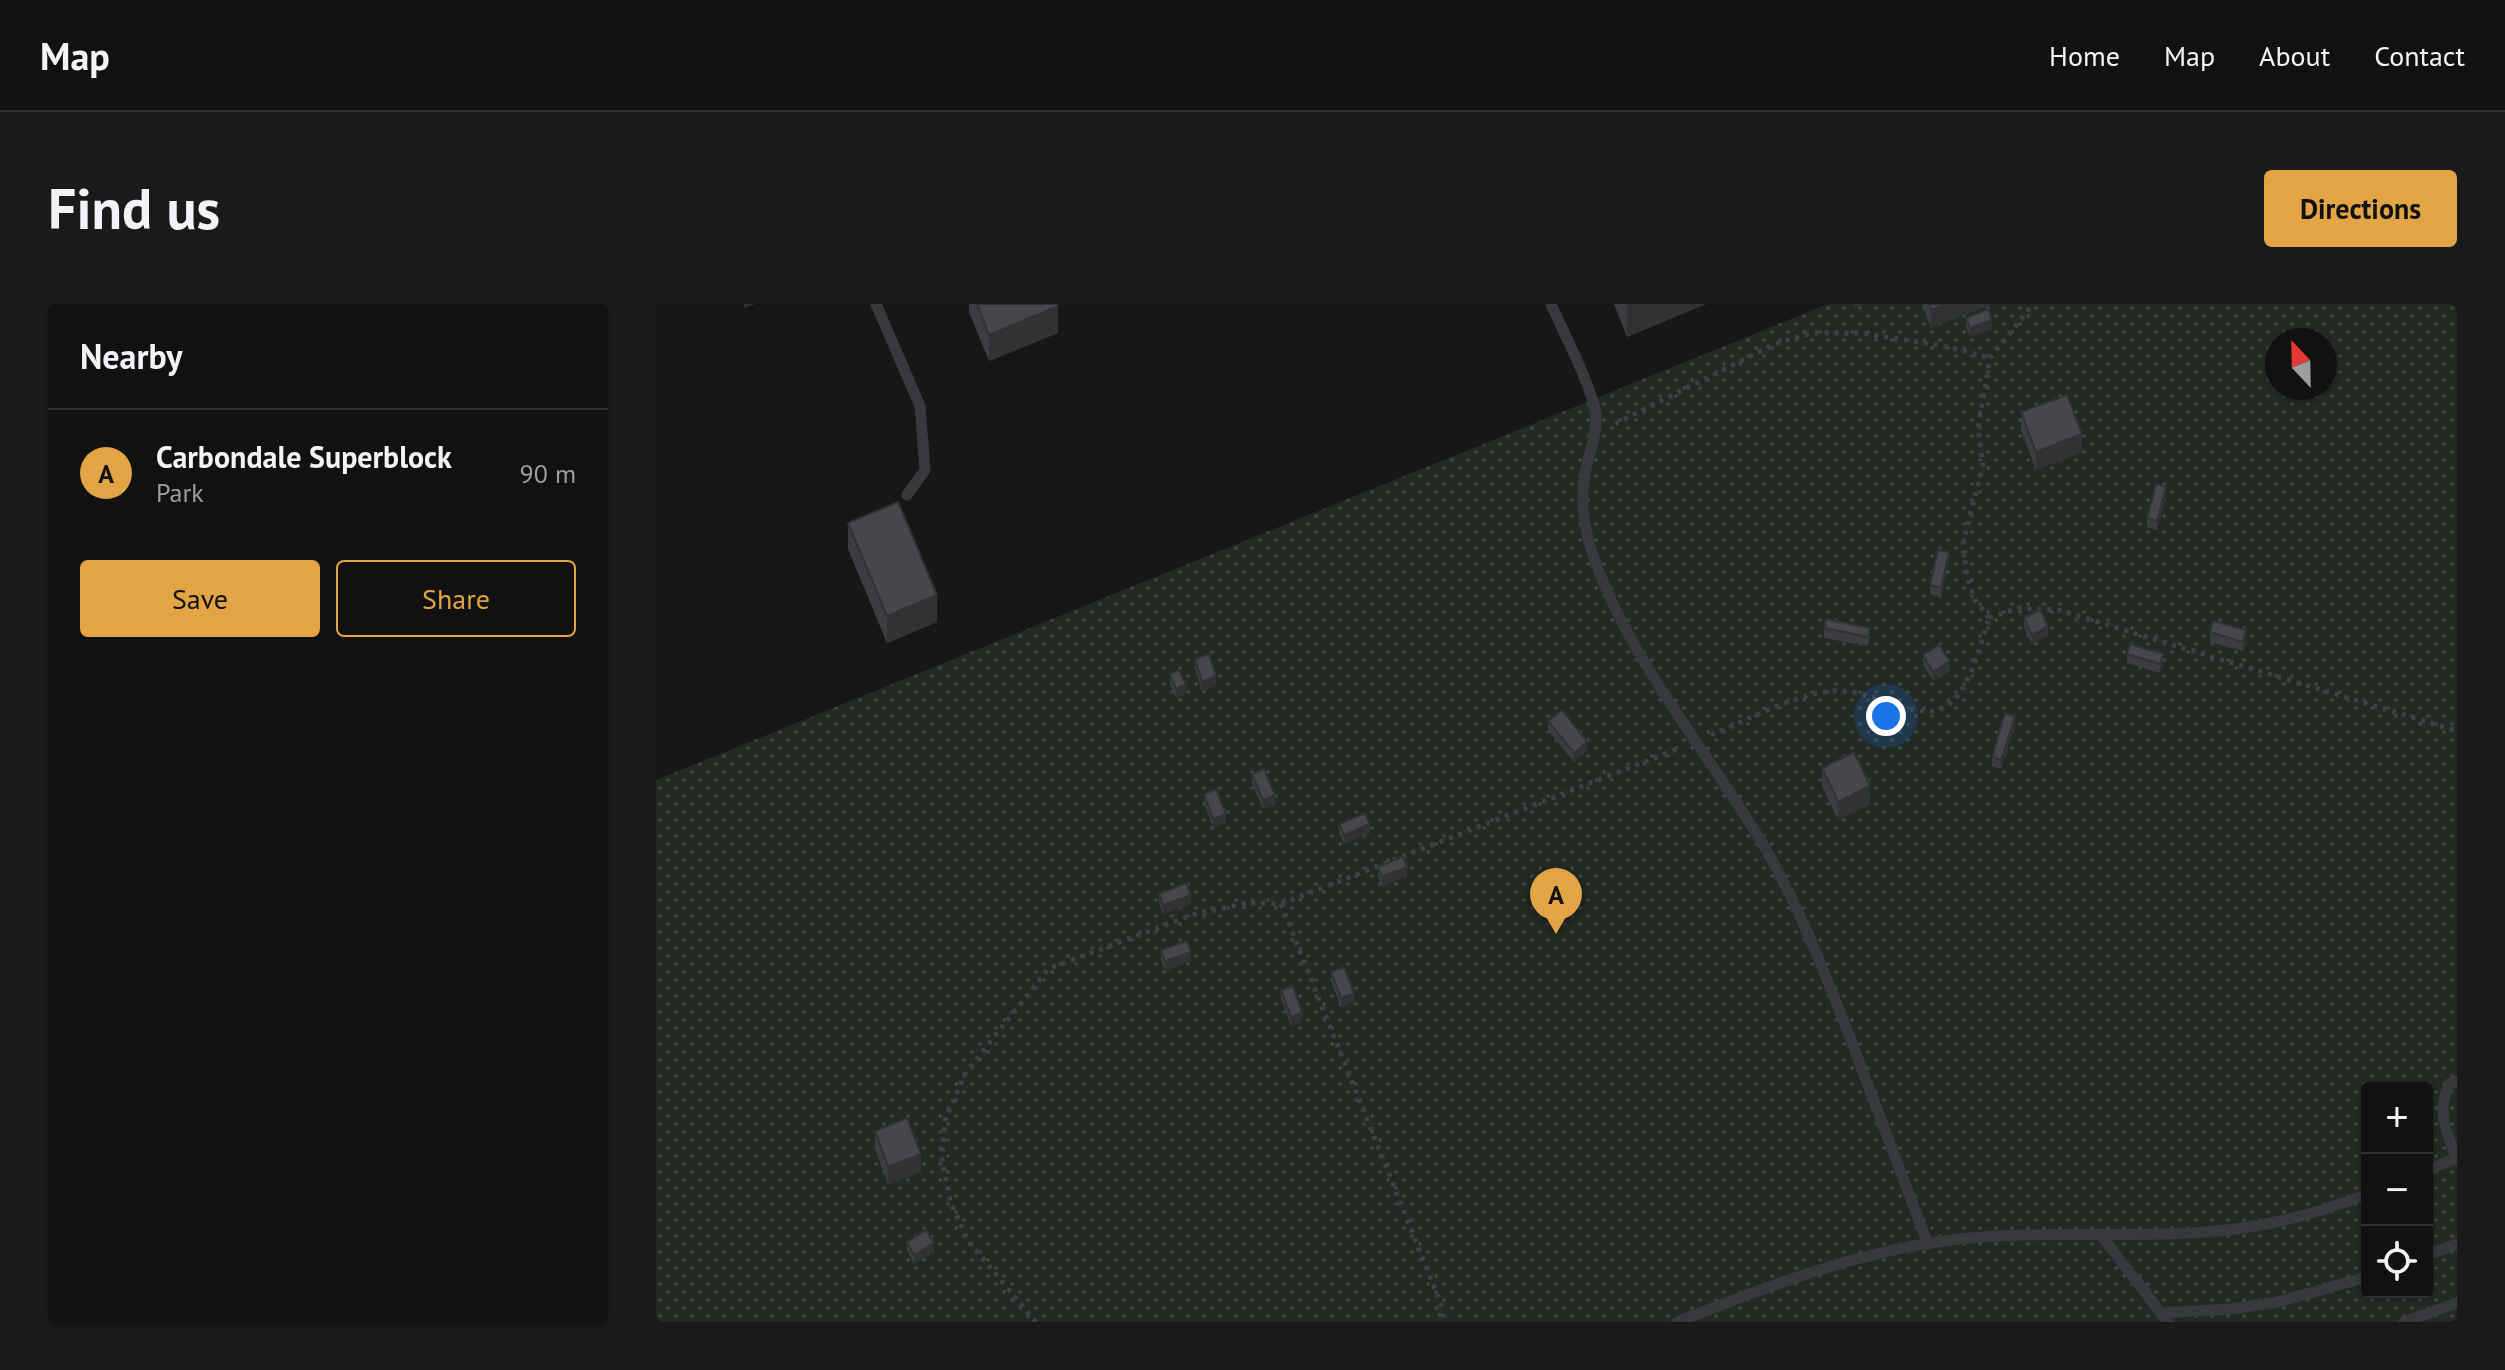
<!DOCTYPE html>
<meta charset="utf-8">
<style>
:root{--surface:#111112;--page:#1a1a1b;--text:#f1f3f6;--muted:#9c9d9f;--line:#303132;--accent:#e2a445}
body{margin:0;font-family:"PT Sans",sans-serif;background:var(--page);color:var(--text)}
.controls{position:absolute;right:24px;bottom:24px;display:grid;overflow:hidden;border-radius:8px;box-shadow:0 2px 6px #0004}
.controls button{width:72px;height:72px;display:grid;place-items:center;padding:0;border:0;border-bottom:2px solid var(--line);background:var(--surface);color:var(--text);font:40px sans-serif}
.compass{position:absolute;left:1609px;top:24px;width:72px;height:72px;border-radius:50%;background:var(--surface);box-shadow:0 2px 6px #0004;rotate:338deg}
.you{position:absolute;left:1230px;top:412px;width:28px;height:28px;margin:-20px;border:6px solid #fff;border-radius:50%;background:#1a73e8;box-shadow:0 0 0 12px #1a73e833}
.badge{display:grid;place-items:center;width:52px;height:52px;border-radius:50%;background:var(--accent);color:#111;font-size:26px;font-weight:700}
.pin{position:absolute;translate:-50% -66px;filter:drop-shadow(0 2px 4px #0008)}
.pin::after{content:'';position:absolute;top:42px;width:28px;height:24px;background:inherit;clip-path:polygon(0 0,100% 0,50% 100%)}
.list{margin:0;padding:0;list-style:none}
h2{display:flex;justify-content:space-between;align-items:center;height:104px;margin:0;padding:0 32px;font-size:34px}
h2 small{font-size:26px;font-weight:400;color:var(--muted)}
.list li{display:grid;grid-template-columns:52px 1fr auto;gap:24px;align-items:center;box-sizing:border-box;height:128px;padding:0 32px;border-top:2px solid var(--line)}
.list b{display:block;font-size:30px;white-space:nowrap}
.list p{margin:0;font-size:26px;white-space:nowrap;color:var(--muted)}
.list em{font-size:26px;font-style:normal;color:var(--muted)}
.actions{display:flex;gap:16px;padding:24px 32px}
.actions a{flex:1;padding:18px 0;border:2px solid var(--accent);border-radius:8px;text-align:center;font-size:28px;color:var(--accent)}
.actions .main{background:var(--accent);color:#111}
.icon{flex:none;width:44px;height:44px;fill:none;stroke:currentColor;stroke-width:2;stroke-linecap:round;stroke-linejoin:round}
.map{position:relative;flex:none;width:1801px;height:1018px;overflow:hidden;border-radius:8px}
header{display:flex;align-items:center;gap:48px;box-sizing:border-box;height:112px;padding:0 40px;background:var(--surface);border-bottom:2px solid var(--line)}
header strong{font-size:38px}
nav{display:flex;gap:44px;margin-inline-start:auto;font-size:28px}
.intro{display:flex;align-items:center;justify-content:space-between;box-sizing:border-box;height:192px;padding:0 48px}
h1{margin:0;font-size:56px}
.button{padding:20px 36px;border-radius:8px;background:var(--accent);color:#111;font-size:28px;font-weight:700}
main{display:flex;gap:48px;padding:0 48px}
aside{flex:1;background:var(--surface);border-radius:8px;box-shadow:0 2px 6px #0004}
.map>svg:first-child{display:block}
.park{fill:url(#park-dots);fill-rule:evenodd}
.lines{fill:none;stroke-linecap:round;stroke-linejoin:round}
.path{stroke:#3e4044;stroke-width:5;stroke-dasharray:4 6;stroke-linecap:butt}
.lane{stroke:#38393d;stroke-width:11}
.wall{fill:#3c3d40}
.shaded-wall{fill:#313234}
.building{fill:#46474b;stroke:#313234;stroke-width:2}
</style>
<header>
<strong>Map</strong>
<nav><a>Home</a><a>Map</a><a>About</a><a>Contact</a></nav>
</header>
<div class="intro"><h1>Find us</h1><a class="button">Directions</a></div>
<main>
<aside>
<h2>Nearby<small></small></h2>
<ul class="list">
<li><span class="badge">A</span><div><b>Carbondale Superblock</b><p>Park</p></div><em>90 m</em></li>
</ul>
<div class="actions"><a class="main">Save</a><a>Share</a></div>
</aside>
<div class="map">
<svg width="1801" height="1018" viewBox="0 0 1801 1018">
<defs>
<pattern id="park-dots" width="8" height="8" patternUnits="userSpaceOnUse" patternTransform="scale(2)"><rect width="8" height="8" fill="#232a24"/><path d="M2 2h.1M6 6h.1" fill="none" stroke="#404642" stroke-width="1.8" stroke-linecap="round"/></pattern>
</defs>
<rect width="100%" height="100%" fill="#171718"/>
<path class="park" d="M1172,0H1801V1018H0V476ZM1621,36H1669V84H1621ZM1711,784H1771V988H1711Z"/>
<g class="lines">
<g class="path">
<path d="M959,120L1119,40L1156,29H1205L1288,42L1334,54"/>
<path d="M1333,314L1363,304L1402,306L1801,427"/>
<path d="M1333,314L1319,296L1311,273L1307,239L1327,161L1322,124L1334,54L1377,0"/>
<path d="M1055,431C1092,416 1138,390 1177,387C1196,386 1214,392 1231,398C1247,402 1269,412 1285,405C1313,394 1324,340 1333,314"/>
<path d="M625,600L785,1000L784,1018"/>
<path d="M380,1018L312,937L295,900L286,857L289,816L309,770L392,665L536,611L591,599L625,600L1024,444"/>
</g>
<g class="lane">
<path d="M220,0L264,102L269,166L251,191"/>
<path d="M895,0C907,28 937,84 940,112C941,133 932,150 929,170C921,211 935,250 951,287C993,381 1061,461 1112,549C1145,607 1169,670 1193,731C1219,801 1246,870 1272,940"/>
<path d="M1801,777L1793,780C1780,809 1791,828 1801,856"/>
<path d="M1771,866L1801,854"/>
<path d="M1444,930L1512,1018"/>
<path d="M1771,951L1801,940"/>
<path d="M1504,1009L1574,1005L1622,998L1711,973"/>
<path d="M1021,1018C1110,983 1200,948 1295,936C1380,926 1466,934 1551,928C1605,924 1661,910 1711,890"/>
<path d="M1748,1018L1801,999"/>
</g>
</g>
<g class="wall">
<path d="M313,0H401L402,29L333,57L313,8Z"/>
<path d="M958,0H1050L971,33Z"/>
<path d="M1266,0H1336L1275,24Z"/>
<path d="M1310,14L1336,25L1314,33L1310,23Z"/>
<path d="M1365,108L1426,148L1380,166L1365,126Z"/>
<path d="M1510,192L1501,226L1491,223V214Z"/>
<path d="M192,219L281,318L231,339L192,245Z"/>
<path d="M1293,257L1285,293L1274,290V281Z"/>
<path d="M1368,314L1392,331L1376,340L1368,323Z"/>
<path d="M1168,324L1214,333L1212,342L1168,334Z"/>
<path d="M1554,328L1590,335L1587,347L1554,338Z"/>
<path d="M1471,350L1507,360L1504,369L1471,359Z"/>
<path d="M1267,351L1294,367L1277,377L1267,361Z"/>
<path d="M539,355L560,382L546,387L539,364Z"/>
<path d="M514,370L530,389L520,394L514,380Z"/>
<path d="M892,417L931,447L918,458L892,426Z"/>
<path d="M1359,422L1345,465L1336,462V453Z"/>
<path d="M1166,464L1214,500L1182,516L1166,482Z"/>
<path d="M596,470L619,501L607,505L596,479Z"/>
<path d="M548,490L570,519L557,524L548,499Z"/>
<path d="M683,520L714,529L688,540L683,529Z"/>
<path d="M722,563L751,572L726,583L722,572Z"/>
<path d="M503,590L535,600L507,610L503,599Z"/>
<path d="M505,646L535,657L509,667L505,656Z"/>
<path d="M675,668L698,698L685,703L675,677Z"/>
<path d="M625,686L646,718L635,722L625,695Z"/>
<path d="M219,827L265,868L232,881L219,845Z"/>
<path d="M251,938L278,948L258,960L251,947Z"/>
</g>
<g class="shaded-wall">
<path d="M88,0H99L88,4Z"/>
<path d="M971,0H1050L971,33Z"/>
<path d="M1198,0H1208L1198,4Z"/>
<path d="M1290,0H1336L1275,24V6Z"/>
<path d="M402,2V29L333,57V31Z"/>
<path d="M1336,16V25L1314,33V24Z"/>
<path d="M1426,130V148L1380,166V148Z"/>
<path d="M1510,183V192L1501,226V217Z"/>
<path d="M1293,248V257L1285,293V284Z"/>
<path d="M281,291V318L231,339V312Z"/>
<path d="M1392,322V331L1376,340V331Z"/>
<path d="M1590,326V335L1587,347V338Z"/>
<path d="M1507,350V360L1504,369V360Z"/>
<path d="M1294,357V367L1277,377V368Z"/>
<path d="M560,372V382L546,387V378Z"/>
<path d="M530,380V389L520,394V385Z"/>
<path d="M1359,413V422L1345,465V456Z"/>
<path d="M931,438V447L918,458V449Z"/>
<path d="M1214,482V500L1182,516V498Z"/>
<path d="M619,491V501L607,505V496Z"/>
<path d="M570,510V519L557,524V515Z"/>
<path d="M714,520V529L688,540V531Z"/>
<path d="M751,563V572L726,583V573Z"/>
<path d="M535,591V600L507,610V601Z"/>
<path d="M535,648V657L509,667V657Z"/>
<path d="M698,689V698L685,703V694Z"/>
<path d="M646,709V718L635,722V713Z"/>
<path d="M265,850V868L232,881V863Z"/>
<path d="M278,939V948L258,960V951Z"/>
</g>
<g class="building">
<path d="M321,0H401L402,2L333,31Z"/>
<path d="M1273,0H1290L1275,6Z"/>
<path d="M1332,5L1336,16L1314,24L1310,14Z"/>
<path d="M1411,91L1426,130L1380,148L1365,108Z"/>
<path d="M1500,180L1510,183L1501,217L1491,214Z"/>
<path d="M242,198L281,291L231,312L192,219Z"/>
<path d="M1282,246L1293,248L1285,284L1274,281Z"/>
<path d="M1384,306L1392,322L1376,331L1368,314Z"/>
<path d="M1170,315L1214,324L1212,333L1168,324Z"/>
<path d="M1557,317L1590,326L1587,338L1554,328Z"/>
<path d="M1474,340L1507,350L1504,360L1471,350Z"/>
<path d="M1283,341L1294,357L1277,368L1267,351Z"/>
<path d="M553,350L560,372L546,378L539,355Z"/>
<path d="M523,366L530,380L520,385L514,370Z"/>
<path d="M906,406L931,438L918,449L892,417Z"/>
<path d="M1349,409L1359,413L1345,456L1336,453Z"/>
<path d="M1198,448L1214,482L1182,498L1166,464Z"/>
<path d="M608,465L619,491L607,496L596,470Z"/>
<path d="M560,485L570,510L557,515L548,490Z"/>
<path d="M709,509L714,520L688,531L683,520Z"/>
<path d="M747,552L751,563L726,573L722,563Z"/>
<path d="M530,579L535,591L507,601L503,590Z"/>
<path d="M531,637L535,648L509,657L505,646Z"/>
<path d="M688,663L698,689L685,694L675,668Z"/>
<path d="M637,682L646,709L635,713L625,686Z"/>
<path d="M251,814L265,850L232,863L219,827Z"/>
<path d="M270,926L278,939L258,951L251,938Z"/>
</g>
</svg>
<div class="controls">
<button>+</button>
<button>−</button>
<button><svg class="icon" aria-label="locate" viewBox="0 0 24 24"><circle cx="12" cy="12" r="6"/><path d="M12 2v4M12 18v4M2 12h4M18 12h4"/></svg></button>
</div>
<svg class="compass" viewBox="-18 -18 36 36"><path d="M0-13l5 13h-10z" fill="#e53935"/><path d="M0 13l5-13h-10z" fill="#9c9d9f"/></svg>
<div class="you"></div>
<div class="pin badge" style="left:900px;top:630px">A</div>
</div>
</main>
